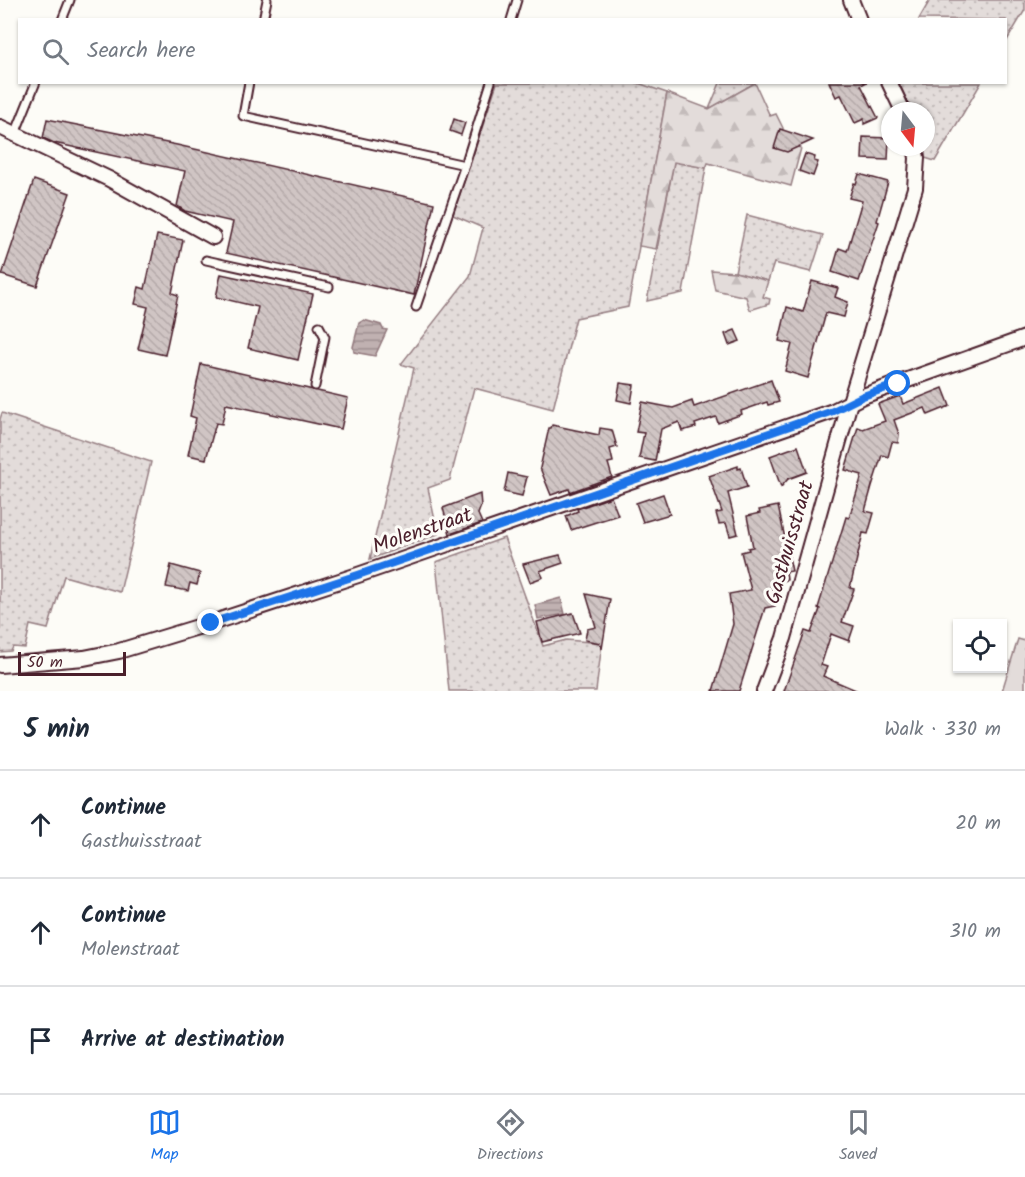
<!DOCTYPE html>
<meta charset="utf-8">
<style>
:root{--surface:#fff;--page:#f6f6f7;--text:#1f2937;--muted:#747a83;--line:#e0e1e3;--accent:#1a73e8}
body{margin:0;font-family:Kalam,sans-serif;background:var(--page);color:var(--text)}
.controls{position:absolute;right:18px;bottom:18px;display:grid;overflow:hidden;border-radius:0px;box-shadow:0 2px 4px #0004}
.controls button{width:54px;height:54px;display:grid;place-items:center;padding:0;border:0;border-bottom:2px solid var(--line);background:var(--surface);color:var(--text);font:30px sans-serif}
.compass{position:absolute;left:881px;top:102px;width:54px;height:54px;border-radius:50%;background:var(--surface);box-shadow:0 2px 4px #0004;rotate:164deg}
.scale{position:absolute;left:18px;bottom:15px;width:108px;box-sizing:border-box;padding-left:6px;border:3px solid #4a1f2b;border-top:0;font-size:16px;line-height:21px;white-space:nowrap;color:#4a1f2b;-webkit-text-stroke:4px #fdfcf7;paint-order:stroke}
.stop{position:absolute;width:18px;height:18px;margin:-14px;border:4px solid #1a73e8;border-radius:50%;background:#fff}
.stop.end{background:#1a73e8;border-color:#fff;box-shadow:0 2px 6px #0008}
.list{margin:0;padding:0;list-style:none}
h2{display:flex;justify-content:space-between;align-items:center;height:78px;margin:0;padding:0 24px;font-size:26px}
h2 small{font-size:20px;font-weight:400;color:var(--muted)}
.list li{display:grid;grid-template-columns:39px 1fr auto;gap:18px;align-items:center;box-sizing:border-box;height:108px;padding:0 24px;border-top:2px solid var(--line)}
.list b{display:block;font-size:22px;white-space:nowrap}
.list p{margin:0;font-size:20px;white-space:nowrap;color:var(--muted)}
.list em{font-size:20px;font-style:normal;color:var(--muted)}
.icon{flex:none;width:33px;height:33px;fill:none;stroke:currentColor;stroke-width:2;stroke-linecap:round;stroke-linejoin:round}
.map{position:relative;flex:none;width:1025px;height:691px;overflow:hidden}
.search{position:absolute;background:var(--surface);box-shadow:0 2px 4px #0004;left:18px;right:18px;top:18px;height:66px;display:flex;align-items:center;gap:15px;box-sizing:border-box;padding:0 21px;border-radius:0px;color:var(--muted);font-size:22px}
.sheet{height:402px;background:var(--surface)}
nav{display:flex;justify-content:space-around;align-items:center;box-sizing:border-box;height:84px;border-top:2px solid var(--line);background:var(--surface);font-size:16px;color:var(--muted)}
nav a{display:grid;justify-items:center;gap:3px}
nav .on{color:var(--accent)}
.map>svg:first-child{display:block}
.grass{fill:url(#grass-dots);stroke:#967e82;stroke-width:1.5}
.forest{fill:url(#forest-firs);stroke:#967e82;stroke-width:1.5}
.garden{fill:#e3dcda;stroke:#967e82;stroke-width:1.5}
.water{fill:url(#water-rules);stroke:#91777b;stroke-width:1.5}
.building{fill:url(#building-back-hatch);stroke:#4a1f2b;stroke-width:1.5}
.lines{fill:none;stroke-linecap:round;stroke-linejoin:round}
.service-casing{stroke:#4a1f2b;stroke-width:11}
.minor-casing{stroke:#4a1f2b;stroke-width:18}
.service{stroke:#fdfcf7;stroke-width:7}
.minor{stroke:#fdfcf7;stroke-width:14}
.route{stroke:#1a73e8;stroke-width:8}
.labels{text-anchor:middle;stroke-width:6;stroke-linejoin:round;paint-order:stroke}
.street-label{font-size:21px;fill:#4a1f2b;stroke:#fdfcf7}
</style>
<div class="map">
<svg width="1025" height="691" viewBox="0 0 1025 691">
<defs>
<pattern id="grass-dots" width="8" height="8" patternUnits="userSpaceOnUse" patternTransform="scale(1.5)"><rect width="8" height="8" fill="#e3dcda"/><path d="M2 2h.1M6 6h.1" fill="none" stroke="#c4bcbb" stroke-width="1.8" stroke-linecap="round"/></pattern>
<pattern id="forest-firs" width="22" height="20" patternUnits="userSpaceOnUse" patternTransform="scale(1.5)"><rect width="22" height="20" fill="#e3dcda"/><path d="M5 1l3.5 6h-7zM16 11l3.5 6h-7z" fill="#c4bcbb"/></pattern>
<pattern id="water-rules" width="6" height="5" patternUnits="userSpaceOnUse" patternTransform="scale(1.5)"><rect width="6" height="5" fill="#c0b1b1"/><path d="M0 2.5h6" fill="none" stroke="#9e8f90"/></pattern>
<pattern id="building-back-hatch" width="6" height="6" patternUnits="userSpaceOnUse" patternTransform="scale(1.5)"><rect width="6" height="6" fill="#d0c5c4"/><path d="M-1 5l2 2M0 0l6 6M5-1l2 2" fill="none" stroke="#b4a9a9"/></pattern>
</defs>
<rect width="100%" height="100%" fill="#fdfcf7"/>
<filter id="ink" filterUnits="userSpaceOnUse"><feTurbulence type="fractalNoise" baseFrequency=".0167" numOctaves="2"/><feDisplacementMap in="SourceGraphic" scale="12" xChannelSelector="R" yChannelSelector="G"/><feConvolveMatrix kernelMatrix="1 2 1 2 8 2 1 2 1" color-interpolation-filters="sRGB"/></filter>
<g filter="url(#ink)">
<g class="grass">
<path d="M930,0H1025V10L1006,42V20L919,19Z"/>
<path d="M497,83H638L667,93L628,307L576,318L553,409L474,388L450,480L428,488L438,534L370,559L414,368L401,364L470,276L483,228L453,215Z"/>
<path d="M720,83H755L709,109Z"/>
<path d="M899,83H981L935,161L925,158L926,111H912Z"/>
<path d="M674,162L706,168L683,293L647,301Z"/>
<path d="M747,215L823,235L811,272L774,263L768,281L735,272Z"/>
<path d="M2,413L151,462L120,592L64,576L48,629L30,625L25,648L13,647L11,651L0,652V419Z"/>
<path d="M504,538L543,646L566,640L602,643L596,691H449L436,562Z"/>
</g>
<g class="forest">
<path d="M755,83L770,116L776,114L783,128L780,142L801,148L791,186L708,163L706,168L674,162L656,249L639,246L667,93L709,109Z"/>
<path d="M711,270L735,272L768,281L763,297L770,299L769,304L750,310L746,297L715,290Z"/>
</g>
<path class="garden" d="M1018,639L1025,641V691H1002Z"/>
<g class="water">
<path d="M364,320L381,325L383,329L387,330L375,356L354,352L353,347L359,323Z"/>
<path d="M561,598L565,614L538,619L535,605Z"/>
</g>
<g class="building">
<path d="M829,82H867L861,85L878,118L864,124V119L855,123L841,95L836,97Z"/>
<path d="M47,119L177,145L434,203L414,295L226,253L233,222L185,211L177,206L185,171L54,143L43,138Z"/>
<path d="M454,119L465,123L461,135L450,131Z"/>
<path d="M780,129L813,140L787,152L774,148Z"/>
<path d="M863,137L889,138L888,160L862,159Z"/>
<path d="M805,154L815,157L814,161L818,162L813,176L799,171Z"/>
<path d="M859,174L888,182L877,221L879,222L859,281L832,272L839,248L847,251L862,201L849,198L854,183L856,184Z"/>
<path d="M34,180L70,193L37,286L2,275Z"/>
<path d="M157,235L183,240L172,293L178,295L165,355L138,349L148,307L135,304L139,287L145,289Z"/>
<path d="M221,274L313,294L298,360L248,348L258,307L216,297Z"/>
<path d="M812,281L838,288L835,297L848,302L844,317L826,313L808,378L785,371L792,344L779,341L787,307L803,312Z"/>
<path d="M735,330L740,341L729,345L725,334Z"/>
<path d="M201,364L348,398L341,429L226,404L222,424L216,423L206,459L188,455L196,418L190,416Z"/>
<path d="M771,380L779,402L768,405L767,402L741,411L742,414L718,423L716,417L695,424L696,427L682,431L679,422L661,429L655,461L639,458L644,433L636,432L642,402L673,408L692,401L694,407Z"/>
<path d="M620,383L634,385L631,403L617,400Z"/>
<path d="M943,388L950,406L928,415L925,408L894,420L899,434L898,443L892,442L888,457L882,455L872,486L865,511L874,513L868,534L863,533L850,588L854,589L842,622L854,626L849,641L831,634L821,665L827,667L823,676L858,691H784L805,631L811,633L820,609L818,608L846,517L849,518L862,475L845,470L858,427L863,429L885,421L878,404L900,396L903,404Z"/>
<path d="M552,425L599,435L600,428L612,430L617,447L610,449L613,462L608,463L612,477L570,492L569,489L551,495L540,468L549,428H551Z"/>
<path d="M798,446L807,472L788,479L781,487L770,456Z"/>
<path d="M738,466V469L741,468L747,487L728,493L738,534L730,536L726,523L719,524L716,513L722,512L709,476Z"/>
<path d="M508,473L527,477L522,496L504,492Z"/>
<path d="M480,494L481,506L478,514L482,523L450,534L443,508Z"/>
<path d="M663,494L670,514L643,522L636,503Z"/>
<path d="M611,497L618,515L571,530L566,516L578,511L577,509Z"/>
<path d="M778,506L792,571L786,572L787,580L771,584L775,606L765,608L739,691H713L733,624L729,594L751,590L741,552L749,550L748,548L753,547L747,516L760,513L759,510Z"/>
<path d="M560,555L563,563L540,571L543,577L530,582L523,564Z"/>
<path d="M171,565L200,573L197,585L190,583L188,591L166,587Z"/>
<path d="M586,594L610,599L602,649L600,643L585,640L587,629L596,627Z"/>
<path d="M573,613L580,633L542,642L537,622Z"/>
</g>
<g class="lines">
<g class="service-casing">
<g id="service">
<path d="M62,20L70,0"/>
<path d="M263,20L267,0"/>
<path d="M511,20L517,0"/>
<path d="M249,82L243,116L465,165L491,82"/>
<path d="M15,134L36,82"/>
<path d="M206,260L329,287"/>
<path d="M416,307L465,165"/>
<path d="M315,386L325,337L319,326"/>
</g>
</g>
<g class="minor-casing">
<g id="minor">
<path d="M851,0L859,20"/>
<path d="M889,82L903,111"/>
<path d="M0,127L109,179L213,237"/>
<path d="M0,665L84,658L119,651L211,623L358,575L833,411L863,396L1025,338"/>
<path d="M764,691L784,638L850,402L915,188L917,158L915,147"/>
</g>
</g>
<use href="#service" class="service"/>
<use href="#minor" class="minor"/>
</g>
</g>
<g class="lines" filter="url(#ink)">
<path class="route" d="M211,623L358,575L833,411L863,396L898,384"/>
</g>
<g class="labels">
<g class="street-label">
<text transform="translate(422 530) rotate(-19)" y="7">Molenstraat</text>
<text transform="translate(789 542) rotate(-74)" y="7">Gasthuisstraat</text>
</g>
</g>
</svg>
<div class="controls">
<button><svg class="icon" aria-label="locate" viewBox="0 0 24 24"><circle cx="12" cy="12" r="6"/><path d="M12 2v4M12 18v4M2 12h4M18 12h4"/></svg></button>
</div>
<svg class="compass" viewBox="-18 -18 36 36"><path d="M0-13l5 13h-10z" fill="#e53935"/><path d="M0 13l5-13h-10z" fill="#747a83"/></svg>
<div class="scale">50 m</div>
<div class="stop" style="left:898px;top:384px"></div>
<div class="stop end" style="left:211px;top:623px"></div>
<div class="search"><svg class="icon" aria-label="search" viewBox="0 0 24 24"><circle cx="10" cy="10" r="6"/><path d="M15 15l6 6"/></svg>Search here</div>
</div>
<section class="sheet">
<h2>5 min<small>Walk · 330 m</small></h2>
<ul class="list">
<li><svg class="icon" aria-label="ahead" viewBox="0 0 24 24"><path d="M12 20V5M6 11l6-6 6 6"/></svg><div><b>Continue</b><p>Gasthuisstraat</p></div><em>20 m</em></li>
<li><svg class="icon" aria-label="ahead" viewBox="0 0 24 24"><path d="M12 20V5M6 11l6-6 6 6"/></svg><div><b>Continue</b><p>Molenstraat</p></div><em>310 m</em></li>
<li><svg class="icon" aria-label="arrive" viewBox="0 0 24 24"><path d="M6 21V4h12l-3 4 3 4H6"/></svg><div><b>Arrive at destination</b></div></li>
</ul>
</section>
<nav>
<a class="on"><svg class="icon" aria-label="map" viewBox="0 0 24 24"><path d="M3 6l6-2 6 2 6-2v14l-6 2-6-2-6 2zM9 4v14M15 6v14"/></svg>Map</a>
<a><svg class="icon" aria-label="directions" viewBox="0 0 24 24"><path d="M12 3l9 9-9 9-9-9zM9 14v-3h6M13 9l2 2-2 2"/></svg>Directions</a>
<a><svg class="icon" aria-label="saved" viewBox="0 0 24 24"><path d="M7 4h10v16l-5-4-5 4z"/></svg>Saved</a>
</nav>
